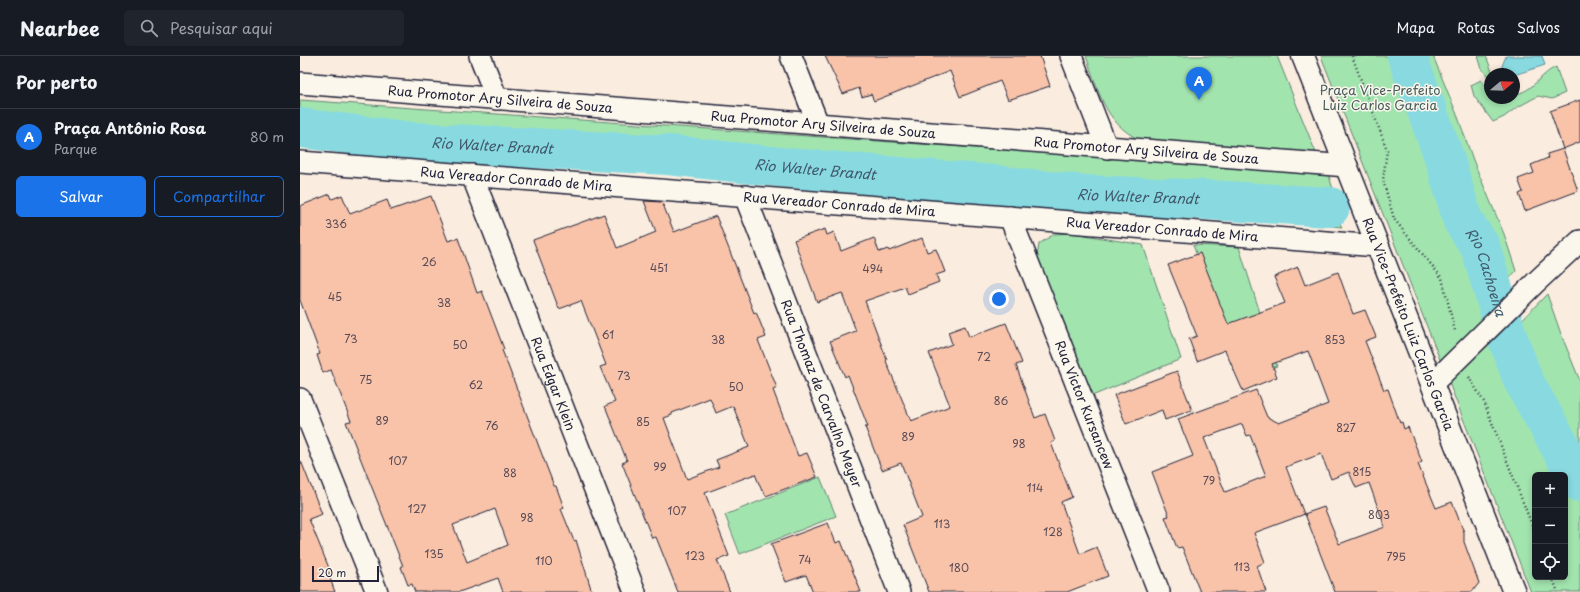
<!DOCTYPE html>
<html lang="pt">
<meta charset="utf-8">
<style>
:root{--surface:#171b24;--page:#20242c;--text:#f1f3f6;--muted:#9ea1a6;--line:#363941;--accent:#1a73e8}
body{margin:0;font-family:"Playpen Sans",sans-serif;background:var(--page);color:var(--text)}
.controls{position:absolute;right:12px;bottom:12px;display:grid;overflow:hidden;border-radius:6px;box-shadow:0 2px 6px #0003}
.controls button{width:36px;height:36px;display:grid;place-items:center;padding:0;border:0;border-bottom:1px solid var(--line);background:var(--surface);color:var(--text);font:20px sans-serif}
.compass{position:absolute;left:1184px;top:12px;width:36px;height:36px;border-radius:50%;background:var(--surface);box-shadow:0 2px 6px #0003;rotate:71deg}
.scale{position:absolute;left:12px;bottom:10px;width:67px;box-sizing:border-box;padding-left:4px;border:2px solid #22223b;border-top:0;font-size:11px;line-height:14px;white-space:nowrap;color:#22223b;-webkit-text-stroke:3px #fbf7ec;paint-order:stroke}
.you{position:absolute;left:699px;top:243px;width:14px;height:14px;margin:-10px;border:3px solid #fff;border-radius:50%;background:#1a73e8;box-shadow:0 0 0 6px #1a73e833}
.badge{display:grid;place-items:center;width:26px;height:26px;border-radius:50%;background:var(--accent);color:#fff;font-size:13px;font-weight:700}
.pin{position:absolute;translate:-50% -33px;filter:drop-shadow(0 1px 2px #0008)}
.pin::after{content:'';position:absolute;top:21px;width:14px;height:12px;background:inherit;clip-path:polygon(0 0,100% 0,50% 100%)}
.list{margin:0;padding:0;list-style:none}
h2{display:flex;justify-content:space-between;align-items:center;height:52px;margin:0;padding:0 16px;font-size:17px}
h2 small{font-size:13px;font-weight:400;color:var(--muted)}
.list li{display:grid;grid-template-columns:26px 1fr auto;gap:12px;align-items:center;box-sizing:border-box;height:56px;padding:0 16px;border-top:1px solid var(--line)}
.list b{display:block;font-size:15px;white-space:nowrap}
.list p{margin:0;font-size:13px;white-space:nowrap;color:var(--muted)}
.list em{font-size:13px;font-style:normal;color:var(--muted)}
.actions{display:flex;gap:8px;padding:12px 16px}
.actions a{flex:1;padding:9px 0;border:1px solid var(--accent);border-radius:6px;text-align:center;font-size:14px;color:var(--accent)}
.actions .main{background:var(--accent);color:#fff}
.icon{flex:none;width:22px;height:22px;fill:none;stroke:currentColor;stroke-width:2;stroke-linecap:round;stroke-linejoin:round}
.map{position:relative;flex:none;width:1280px;height:536px;overflow:hidden}
header{display:flex;align-items:center;gap:24px;box-sizing:border-box;height:56px;padding:0 20px;background:var(--surface);border-bottom:1px solid var(--line)}
header strong{font-size:19px}
nav{display:flex;gap:22px;margin-inline-start:auto;font-size:14px}
.search{width:280px;height:36px;background:var(--page);display:flex;align-items:center;gap:10px;box-sizing:border-box;padding:0 14px;border-radius:6px;color:var(--muted);font-size:15px}
main{display:flex}
aside{flex:1;background:var(--surface)}
.map>svg:first-child{display:block}
.green{fill:#a2e4ae;stroke:#628374;fill-rule:evenodd}
.water{fill:#88dae0;stroke:#5f909e}
.lines{fill:none;stroke-linecap:round;stroke-linejoin:round}
.river{stroke:#88dae0;stroke-width:40}
.building{fill:#f8c3a9;stroke:#22223b;fill-rule:evenodd}
.minor-casing{stroke:#22223b;stroke-width:24}
.secondary-casing{stroke:#22223b;stroke-width:25}
.path{stroke:#22223b;stroke-width:2.5;stroke-dasharray:1 3;stroke-linecap:butt}
.minor{stroke:#fbf7ec;stroke-width:21}
.secondary{stroke:#fbf7ec;stroke-width:22}
.labels{text-anchor:middle;stroke-width:3;stroke-linejoin:round;paint-order:stroke}
.number-label{font-size:11px;fill:#584a56}
.park-label{font-size:13px;fill:#485c5e;stroke:#fbf7ec}
.street-label{font-size:13px;fill:#22223b;stroke:#fbf7ec}
.water-label{font-size:14px;font-style:italic;fill:#41596d;stroke:#fbf7ec}
</style>
<header>
<strong>Nearbee</strong>
<div class="search"><svg class="icon" aria-label="search" viewBox="0 0 24 24"><circle cx="10" cy="10" r="6"/><path d="M15 15l6 6"/></svg>Pesquisar aqui</div>
<nav><a>Mapa</a><a>Rotas</a><a>Salvos</a></nav>
</header>
<main>
<aside>
<h2>Por perto<small></small></h2>
<ul class="list">
<li><span class="badge">A</span><div><b>Praça Antônio Rosa</b><p>Parque</p></div><em>80 m</em></li>
</ul>
<div class="actions"><a class="main">Salvar</a><a>Compartilhar</a></div>
</aside>
<div class="map">
<svg width="1280" height="536" viewBox="0 0 1280 536">
<rect width="100%" height="100%" fill="#faeddf"/>
<filter id="ink" filterUnits="userSpaceOnUse"><feTurbulence type="fractalNoise" baseFrequency=".025" numOctaves="2"/><feDisplacementMap in="SourceGraphic" scale="8" xChannelSelector="R" yChannelSelector="G"/><feConvolveMatrix kernelMatrix="1 2 1 2 8 2 1 2 1" color-interpolation-filters="sRGB"/></filter>
<g filter="url(#ink)">
<g class="green">
<path d="M786,0H977L1016,97L838,83C804,66 798,33 786,0Z"/>
<path d="M1021,0H1133L1158,61L1173,104L1204,178L1216,215L1195,239L1207,279L1247,238L1261,278L1280,325V536H1231ZM1235,419H1265V521H1235Z"/>
<path d="M1178,0H1186L1193,18H1190V23L1182,13Z"/>
<path d="M1256,11L1265,37L1252,43L1238,40L1216,52L1204,61L1193,66L1174,40L1171,29L1181,24L1190,36V42H1214V38C1232,37 1240,18 1256,11Z"/>
<path d="M0,44L1028,117L1033,133L1030,151L1042,171L0,81Z"/>
<path d="M773,177L843,189L881,303L792,340L737,201L739,188L754,178Z"/>
<path d="M893,189L939,191L977,310L943,323Z"/>
<path d="M520,421L536,460L440,498L425,459Z"/>
</g>
<path class="water" d="M1206,0H1242L1245,9L1214,19L1205,18L1202,10Z"/>
<g class="lines">
<g class="river">
<path id="s1" d="M1107,0L1145,104L1163,165L1180,190L1207,280L1223,324L1280,426"/>
<path id="s2" d="M0,72L114,86L368,99L480,111L694,129L785,139L892,143L1030,151"/>
</g>
</g>
<g class="building">
<path d="M525,0H740L750,30L708,44L700,25L660,41L650,15L574,45L571,38L562,41L559,32L543,38Z"/>
<path d="M1280,44V86L1263,93L1250,55Z"/>
<path d="M1263,93L1278,135L1225,155L1219,138L1223,136L1218,123L1234,117L1231,109L1248,102L1247,98Z"/>
<path d="M30,138L32,143L42,139L50,158L87,144L91,154L131,140L148,185L158,182L177,237L182,235L204,293L202,294L254,430H256L264,452L261,453L274,485L276,484L292,536H203L198,522L159,536H115L112,528L108,529L101,511L103,510L46,366L51,365L31,314L23,317L17,299L20,298L0,244V150ZM195,453L208,489L167,506L153,469Z"/>
<path d="M344,145L362,146L374,176L416,160L454,257L456,256L466,281L458,284L477,332L473,334L498,400L507,397L517,421L466,440L463,434L462,435L455,418L405,437L429,500L417,504L430,536H378L356,481L352,482L322,407L327,405L305,350L315,346L300,311L306,309L281,245L259,253L233,184L304,158L317,192L356,176ZM410,342L416,357L433,350L449,391L416,404L419,411L387,423L364,362L372,359V357Z"/>
<path d="M525,173L527,179L534,176L541,195L574,182L579,196L588,193L589,195L622,182L627,196L636,193L645,216L636,219L639,226L608,238L605,231L565,245L587,304L586,305L611,365L650,350L629,297L652,288L648,276L665,270L669,281L706,267L722,307L716,309L735,362L745,358L755,385L751,387L772,441L761,446L780,498L797,491L808,520L767,536H629L603,469L622,461L601,407L582,414L565,371H568L548,319L545,321L530,285L556,275L542,237L517,246L494,184Z"/>
<path d="M900,197L928,268L985,247L974,221L998,211L1005,229L1038,216L1053,258L1065,254L1076,281L1065,285L1084,334L1088,333L1100,367L1102,366L1104,373L1108,371L1122,406L1118,408L1136,452L1152,446L1164,476V486L1179,527L1172,536H1035L1005,458L954,477L965,506L957,510L966,536H900L882,491L877,492L865,461L869,460L852,416L893,400L878,363L956,334L967,361L979,367L1028,348L1008,295L972,308L977,321L943,335L925,294L897,305L889,283L897,280L868,209ZM942,368L947,380L950,379L966,420L925,436L904,382ZM1021,398L1031,423L1049,416L1056,432L1069,427L1085,471L1039,488L1024,451L1004,458L986,411Z"/>
<path d="M877,315L892,354L865,364L862,354L826,368L814,339Z"/>
<path d="M0,405H1L22,458L9,463L31,517H28L35,536H0Z"/>
<path d="M528,467L536,487L541,485L561,536H513L506,519L486,526L471,488Z"/>
</g>
<g class="lines">
<g class="minor-casing">
<g id="minor">
<path d="M180,0L197,43"/>
<path d="M491,0L518,68"/>
<path d="M771,0L807,92"/>
<path id="s3" d="M0,27L1047,110"/>
<path id="s4" d="M0,106L1078,190"/>
<path id="s5" d="M172,119L335,536"/>
<path id="s6" d="M445,140L599,536"/>
<path id="s7" d="M710,161L859,536"/>
<path d="M1132,328L1236,226L1280,185"/>
<path d="M0,343L77,536"/>
</g>
</g>
<g class="secondary-casing">
<g id="secondary">
<path id="s8" d="M1003,0L1214,536"/>
</g>
</g>
<g class="path">
<path d="M1052,0L1087,94L1083,124L1094,163L1142,222L1155,275"/>
<path d="M1169,321L1184,346L1235,477"/>
<path d="M1252,521L1258,536"/>
</g>
<use href="#minor" class="minor"/>
<use href="#secondary" class="secondary"/>
</g>
</g>
<g class="labels">
<g class="number-label">
<text x="36" y="172">336</text>
<text x="129" y="210">26</text>
<text x="359" y="216">451</text>
<text x="573" y="217">494</text>
<text x="35" y="245">45</text>
<text x="144" y="251">38</text>
<text x="308" y="283">61</text>
<text x="51" y="287">73</text>
<text x="418" y="288">38</text>
<text x="1035" y="288">853</text>
<text x="160" y="293">50</text>
<text x="684" y="305">72</text>
<text x="324" y="324">73</text>
<text x="66" y="328">75</text>
<text x="176" y="333">62</text>
<text x="436" y="335">50</text>
<text x="701" y="349">86</text>
<text x="82" y="369">89</text>
<text x="343" y="370">85</text>
<text x="192" y="374">76</text>
<text x="1046" y="376">827</text>
<text x="608" y="385">89</text>
<text x="719" y="392">98</text>
<text x="98" y="409">107</text>
<text x="360" y="415">99</text>
<text x="1062" y="420">815</text>
<text x="210" y="421">88</text>
<text x="909" y="429">79</text>
<text x="735" y="436">114</text>
<text x="117" y="457">127</text>
<text x="377" y="459">107</text>
<text x="1079" y="463">803</text>
<text x="227" y="466">98</text>
<text x="642" y="472">113</text>
<text x="753" y="480">128</text>
<text x="134" y="502">135</text>
<text x="395" y="504">123</text>
<text x="1096" y="505">795</text>
<text x="505" y="508">74</text>
<text x="244" y="509">110</text>
<text x="942" y="515">113</text>
<text x="659" y="516">180</text>
</g>
<g class="park-label">
<text x="1080" y="39">Praça Vice-Prefeito<tspan x="1080" dy="15">Luiz Carlos Garcia</tspan></text>
</g>
<g class="street-label">
<text dy="5" stroke="none"><textPath href="#s3" startOffset="201">Rua Promotor Ary Silveira de Souza</textPath></text>
<text dy="5" stroke="none"><textPath href="#s3" startOffset="525">Rua Promotor Ary Silveira de Souza</textPath></text>
<text dy="5" stroke="none"><textPath href="#s3" startOffset="849">Rua Promotor Ary Silveira de Souza</textPath></text>
<text dy="5" stroke="none"><textPath href="#s4" startOffset="217">Rua Vereador Conrado de Mira</textPath></text>
<text dy="5" stroke="none"><textPath href="#s4" startOffset="541">Rua Vereador Conrado de Mira</textPath></text>
<text dy="5" stroke="none"><textPath href="#s4" startOffset="865">Rua Vereador Conrado de Mira</textPath></text>
<text dy="5" stroke="none"><textPath href="#s8" startOffset="288">Rua Vice-Prefeito Luiz Carlos Garcia</textPath></text>
<text dy="5" stroke="none"><textPath href="#s5" startOffset="224">Rua Edgar Klein</textPath></text>
<text dy="5" stroke="none"><textPath href="#s6" startOffset="212">Rua Thomaz de Carvalho Meyer</textPath></text>
<text dy="5" stroke="none"><textPath href="#s7" startOffset="202">Rua Victor Kursancew</textPath></text>
</g>
<g class="water-label">
<text dy="5" stroke="none"><textPath href="#s2" startOffset="193">Rio Walter Brandt</textPath></text>
<text dy="5" stroke="none"><textPath href="#s2" startOffset="517">Rio Walter Brandt</textPath></text>
<text dy="5" stroke="none"><textPath href="#s2" startOffset="841">Rio Walter Brandt</textPath></text>
<text dy="5" stroke="none"><textPath href="#s1" startOffset="231">Rio Cachoeira</textPath></text>
</g>
</g>
</svg>
<div class="controls">
<button>+</button>
<button>−</button>
<button><svg class="icon" aria-label="locate" viewBox="0 0 24 24"><circle cx="12" cy="12" r="6"/><path d="M12 2v4M12 18v4M2 12h4M18 12h4"/></svg></button>
</div>
<svg class="compass" viewBox="-18 -18 36 36"><path d="M0-13l5 13h-10z" fill="#e53935"/><path d="M0 13l5-13h-10z" fill="#9ea1a6"/></svg>
<div class="scale">20 m</div>
<div class="you"></div>
<div class="pin badge" style="left:899px;top:44px">A</div>
</div>
</main>
